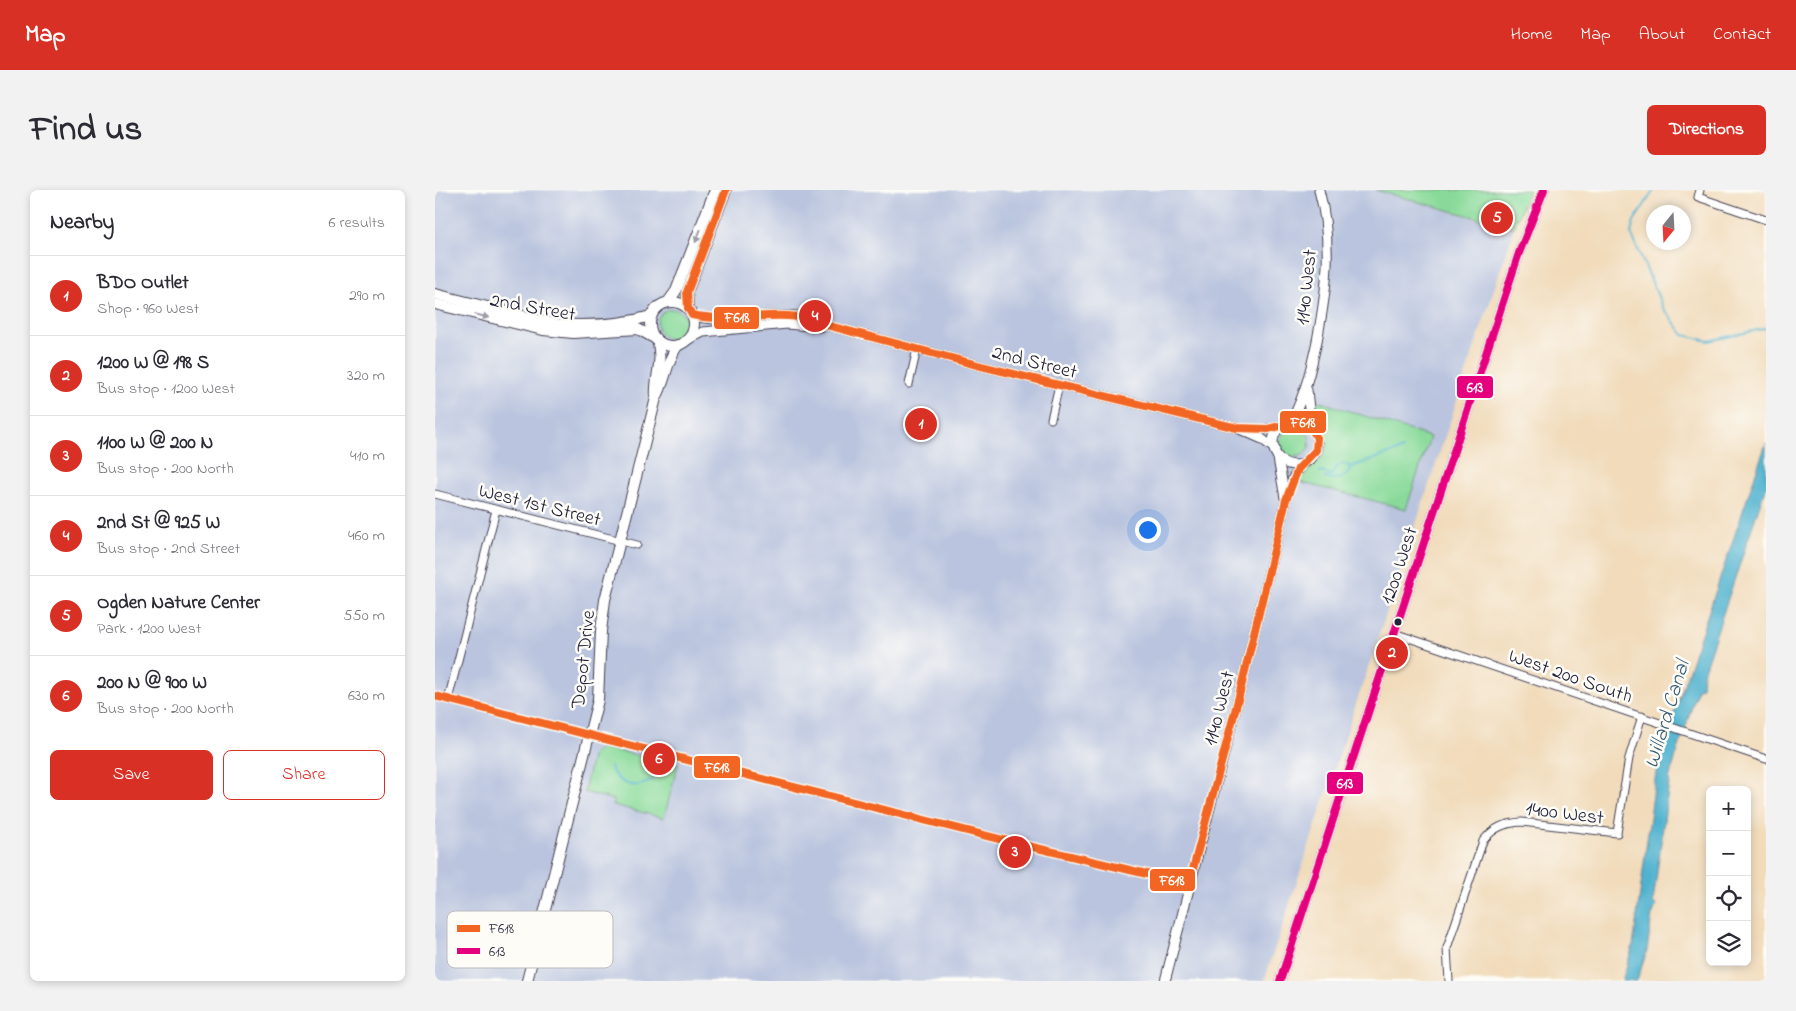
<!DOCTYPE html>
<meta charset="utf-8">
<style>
:root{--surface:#fff;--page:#f2f2f3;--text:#2b2b33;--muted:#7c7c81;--line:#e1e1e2;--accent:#d93025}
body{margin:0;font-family:"Indie Flower",sans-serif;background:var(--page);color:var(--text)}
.controls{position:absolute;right:15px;bottom:15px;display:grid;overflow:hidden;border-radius:8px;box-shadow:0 2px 8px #0003}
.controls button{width:45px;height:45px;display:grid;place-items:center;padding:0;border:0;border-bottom:1px solid var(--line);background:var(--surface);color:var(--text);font:25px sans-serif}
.compass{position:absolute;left:1211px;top:15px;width:45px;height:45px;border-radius:50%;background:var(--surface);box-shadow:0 2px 8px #0003;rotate:198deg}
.you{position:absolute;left:712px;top:339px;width:18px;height:18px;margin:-12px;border:4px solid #fff;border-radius:50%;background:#1a73e8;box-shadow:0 0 0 8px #1a73e833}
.badge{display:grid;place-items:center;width:32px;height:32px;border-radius:50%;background:var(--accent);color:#fff;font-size:16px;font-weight:700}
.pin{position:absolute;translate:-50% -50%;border:2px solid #fff;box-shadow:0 1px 5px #0006}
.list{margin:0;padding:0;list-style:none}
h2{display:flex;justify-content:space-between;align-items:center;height:65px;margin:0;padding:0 20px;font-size:21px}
h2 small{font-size:16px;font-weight:400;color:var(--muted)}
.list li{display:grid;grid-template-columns:32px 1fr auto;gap:15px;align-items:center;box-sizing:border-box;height:80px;padding:0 20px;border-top:1px solid var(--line)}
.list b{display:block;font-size:19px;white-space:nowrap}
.list p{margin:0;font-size:16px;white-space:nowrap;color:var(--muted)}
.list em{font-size:16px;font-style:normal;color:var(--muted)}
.actions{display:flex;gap:10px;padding:15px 20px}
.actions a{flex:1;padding:11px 0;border:1px solid var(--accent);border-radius:8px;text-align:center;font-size:18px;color:var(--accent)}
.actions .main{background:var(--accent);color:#fff}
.icon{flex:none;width:28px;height:28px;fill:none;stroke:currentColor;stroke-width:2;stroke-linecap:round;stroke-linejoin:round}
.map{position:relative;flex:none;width:1331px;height:791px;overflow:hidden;border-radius:8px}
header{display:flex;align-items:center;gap:30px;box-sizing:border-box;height:70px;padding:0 25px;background:var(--accent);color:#fff}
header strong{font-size:24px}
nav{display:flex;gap:28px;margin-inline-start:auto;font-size:18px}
.intro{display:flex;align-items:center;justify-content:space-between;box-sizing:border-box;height:120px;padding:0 30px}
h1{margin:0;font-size:35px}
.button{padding:12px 22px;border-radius:8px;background:var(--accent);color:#fff;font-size:18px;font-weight:700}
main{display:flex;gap:30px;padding:0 30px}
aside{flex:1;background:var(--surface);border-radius:8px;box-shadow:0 2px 8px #0003}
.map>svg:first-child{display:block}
.industrial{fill:#bac4de}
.green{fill:#89da9a;stroke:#567e6a}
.water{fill:#50b2cf;stroke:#396a85}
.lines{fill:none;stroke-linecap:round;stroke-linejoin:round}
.stream{stroke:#50b2cf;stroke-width:2}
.minor-casing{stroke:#413e4e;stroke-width:9}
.tertiary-casing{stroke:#413e4e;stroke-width:11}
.secondary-casing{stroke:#413e4e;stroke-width:12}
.minor{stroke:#fff;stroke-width:7}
.tertiary{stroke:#fff;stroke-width:9}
.secondary{stroke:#fff;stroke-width:10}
.bus-1-casing{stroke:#fdfcf7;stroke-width:11}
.bus-2-casing{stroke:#fdfcf7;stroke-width:11}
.bus-1{stroke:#f26522;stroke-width:8}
.bus-2{stroke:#e5007d;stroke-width:8}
.oneway{fill:#9c9ca7}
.bus-dot{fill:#22223b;stroke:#fdfcf7;stroke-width:2}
.labels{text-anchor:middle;stroke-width:5;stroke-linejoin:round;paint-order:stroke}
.street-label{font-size:20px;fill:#22223b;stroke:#fdfcf7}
.water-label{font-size:21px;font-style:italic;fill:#345c76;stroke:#fdfcf7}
.key{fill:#fdfcf7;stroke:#bbbbbf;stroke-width:1}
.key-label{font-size:14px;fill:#22223b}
.line-badge{stroke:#fdfcf7;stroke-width:2}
.badge-label{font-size:14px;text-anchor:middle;font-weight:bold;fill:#fff}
</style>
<header>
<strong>Map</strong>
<nav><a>Home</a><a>Map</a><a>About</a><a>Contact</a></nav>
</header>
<div class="intro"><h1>Find us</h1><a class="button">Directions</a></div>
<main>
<aside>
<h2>Nearby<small>6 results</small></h2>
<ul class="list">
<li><span class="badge">1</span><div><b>BDO Outlet</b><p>Shop · 960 West</p></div><em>290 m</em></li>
<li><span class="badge">2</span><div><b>1200 W @ 198 S</b><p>Bus stop · 1200 West</p></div><em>320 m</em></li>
<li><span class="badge">3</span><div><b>1100 W @ 200 N</b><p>Bus stop · 200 North</p></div><em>410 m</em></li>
<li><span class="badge">4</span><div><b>2nd St @ 925 W</b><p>Bus stop · 2nd Street</p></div><em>460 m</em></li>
<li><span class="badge">5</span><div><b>Ogden Nature Center</b><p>Park · 1200 West</p></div><em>550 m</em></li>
<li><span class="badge">6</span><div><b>200 N @ 900 W</b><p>Bus stop · 200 North</p></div><em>630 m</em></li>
</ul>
<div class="actions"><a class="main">Save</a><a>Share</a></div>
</aside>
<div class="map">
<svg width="1331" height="791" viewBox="0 0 1331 791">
<rect width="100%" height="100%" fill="#fdfcf7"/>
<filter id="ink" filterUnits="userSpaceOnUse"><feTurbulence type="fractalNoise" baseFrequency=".02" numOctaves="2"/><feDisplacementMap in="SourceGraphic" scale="10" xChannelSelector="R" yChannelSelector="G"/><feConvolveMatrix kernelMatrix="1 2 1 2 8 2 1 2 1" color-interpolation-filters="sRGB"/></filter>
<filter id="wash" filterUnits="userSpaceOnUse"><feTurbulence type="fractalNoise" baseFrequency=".0096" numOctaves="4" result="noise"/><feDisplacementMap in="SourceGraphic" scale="20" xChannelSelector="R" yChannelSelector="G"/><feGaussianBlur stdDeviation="1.12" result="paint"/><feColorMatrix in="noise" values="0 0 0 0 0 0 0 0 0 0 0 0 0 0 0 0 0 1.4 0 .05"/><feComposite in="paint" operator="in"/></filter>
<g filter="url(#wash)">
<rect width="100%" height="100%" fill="#f1dbbb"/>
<path class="industrial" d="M0,0H940L1079,39L829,791H0Z"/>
<g class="green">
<path d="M940,0H1094L1079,38Z"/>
<circle cx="237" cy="134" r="15"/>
<path d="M880,210L995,247L971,319L864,292C870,279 884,276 889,263C896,243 878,229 880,210Z"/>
<circle cx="860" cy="252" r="15"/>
<path d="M173,559L243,574L229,628L178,615L179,610L149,602L158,563L166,559Z"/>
</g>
<path class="water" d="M1331,253V296L1268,483L1267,497L1263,498L1235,585L1218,712L1221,716L1217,725L1212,761L1202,791H1187L1198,756L1221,582L1225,565Z"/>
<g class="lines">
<g class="stream">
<path d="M1219,0L1199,31L1196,43L1228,118L1249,145L1274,151L1331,138"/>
<path d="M916,277L968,259"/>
<path d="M885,282L896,285L904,275L909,273L915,277L914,283L904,289L890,288"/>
<path d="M175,577C183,595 201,601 218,589"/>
</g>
</g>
</g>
<g filter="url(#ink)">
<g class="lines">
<g class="minor-casing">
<g id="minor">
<path d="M1265,0L1263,7L1331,30"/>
<path d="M474,194L482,159"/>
<path d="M616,229L624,195"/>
<path d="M0,304L202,355"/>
<path d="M959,443L1331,569"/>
<path d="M0,506L560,648L754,694"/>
<path d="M13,510L61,320"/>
<path d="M1014,791L1012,758L1048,651C1059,637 1070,633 1087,632L1182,643L1194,568L1207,526"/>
</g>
</g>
<g class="tertiary-casing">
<g id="tertiary">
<path d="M257,125C292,138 362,113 391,135L546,176L802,238L827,249L840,259"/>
<path d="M254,149L268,142L352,134L384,137L391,135"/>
<path d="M872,200L876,238"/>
<path d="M857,230C870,204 876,179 882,151C892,99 898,52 884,0"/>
<circle cx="860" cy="253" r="22"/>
<path d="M808,239L826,240L845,237"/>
<path d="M843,268L850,308"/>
<path d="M730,791L804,506L851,310L858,288L868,273"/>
<path d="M845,791L1084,63L1109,0"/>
</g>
</g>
<g class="secondary-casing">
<g id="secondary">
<path d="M0,104L120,134C151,136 186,135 216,126"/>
<circle cx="237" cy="134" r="22"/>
<path d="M233,112L241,101L280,0"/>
<path d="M0,114L108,140L138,143L203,139L219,148"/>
<path d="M253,118L252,102L291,0"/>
<path d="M221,208C219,186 229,172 222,150"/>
<path d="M92,791L163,510L166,441L170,410L221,208C231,191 231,171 243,155"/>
</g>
</g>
<use href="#minor" class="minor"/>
<use href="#tertiary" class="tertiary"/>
<use href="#secondary" class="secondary"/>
<g class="bus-1-casing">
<path id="bus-1" d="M0,506L560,648L754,694L804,506L851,310L863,279L881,260L882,248L875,236L865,231L833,239L802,238L546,176L391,135C349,115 301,135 257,125L253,118L252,102L291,0"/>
</g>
<g class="bus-2-casing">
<path id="bus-2" d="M845,791L1084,63L1109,0"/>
</g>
<use href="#bus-1" class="bus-1"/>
<use href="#bus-2" class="bus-2"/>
</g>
<defs><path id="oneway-solid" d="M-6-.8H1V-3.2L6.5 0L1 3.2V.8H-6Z" transform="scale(1.25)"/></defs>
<g class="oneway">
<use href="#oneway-solid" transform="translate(263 46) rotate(112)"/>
<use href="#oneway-solid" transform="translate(47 126) rotate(14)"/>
</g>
</g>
<circle class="bus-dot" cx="963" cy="432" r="4.5"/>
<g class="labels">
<g class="street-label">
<text transform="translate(870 97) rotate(-84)" y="7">1140 West</text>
<text transform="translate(98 116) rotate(10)" y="7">2nd Street</text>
<text transform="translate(600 171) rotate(14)" y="7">2nd Street</text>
<text transform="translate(105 314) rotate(14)" y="7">West 1st Street</text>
<text transform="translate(963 375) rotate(-72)" y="7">1200 West</text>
<text transform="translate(147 469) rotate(-84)" y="7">Depot Drive</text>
<text transform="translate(1136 485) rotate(19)" y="7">West 200 South</text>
<text transform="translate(783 518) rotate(-76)" y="7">1140 West</text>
<text transform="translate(1130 622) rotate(7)" y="7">1400 West</text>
</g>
<g class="water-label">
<text transform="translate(1231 524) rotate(-73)" y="7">Willard Canal</text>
</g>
</g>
<rect x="12" y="721" width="166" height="57" rx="8" class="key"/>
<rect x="22" y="735" width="23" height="7" fill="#f26522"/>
<rect x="22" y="758" width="23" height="6" fill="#e5007d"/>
<g class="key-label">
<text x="54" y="743">F618</text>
<text x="54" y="766">613</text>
</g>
<g class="line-badge">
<rect x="278" y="116" width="47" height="24" rx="5" fill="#f26522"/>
<rect x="1021" y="185" width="38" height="24" rx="5" fill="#e5007d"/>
<rect x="844" y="220" width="48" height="24" rx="5" fill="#f26522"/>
<rect x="258" y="565" width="48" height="24" rx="5" fill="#f26522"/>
<rect x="891" y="581" width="38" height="24" rx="5" fill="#e5007d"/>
<rect x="714" y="678" width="47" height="24" rx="5" fill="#f26522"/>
</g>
<g class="badge-label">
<text x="302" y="132">F618</text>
<text x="1040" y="202">613</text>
<text x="868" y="237">F618</text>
<text x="282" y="582">F618</text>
<text x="910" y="598">613</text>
<text x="737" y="695">F618</text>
</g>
</svg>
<div class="controls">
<button>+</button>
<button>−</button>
<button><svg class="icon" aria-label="locate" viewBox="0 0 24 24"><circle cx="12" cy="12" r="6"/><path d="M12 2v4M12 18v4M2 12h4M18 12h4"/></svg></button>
<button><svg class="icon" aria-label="layers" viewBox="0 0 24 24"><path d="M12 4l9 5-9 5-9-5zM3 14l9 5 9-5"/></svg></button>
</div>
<svg class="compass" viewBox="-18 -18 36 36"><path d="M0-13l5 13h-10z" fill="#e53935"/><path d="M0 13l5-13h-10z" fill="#7c7c81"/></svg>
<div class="you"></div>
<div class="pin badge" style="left:486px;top:234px">1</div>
<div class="pin badge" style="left:957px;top:463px">2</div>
<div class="pin badge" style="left:580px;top:662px">3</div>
<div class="pin badge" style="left:380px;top:126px">4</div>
<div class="pin badge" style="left:1062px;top:28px">5</div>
<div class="pin badge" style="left:224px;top:569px">6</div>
</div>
</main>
